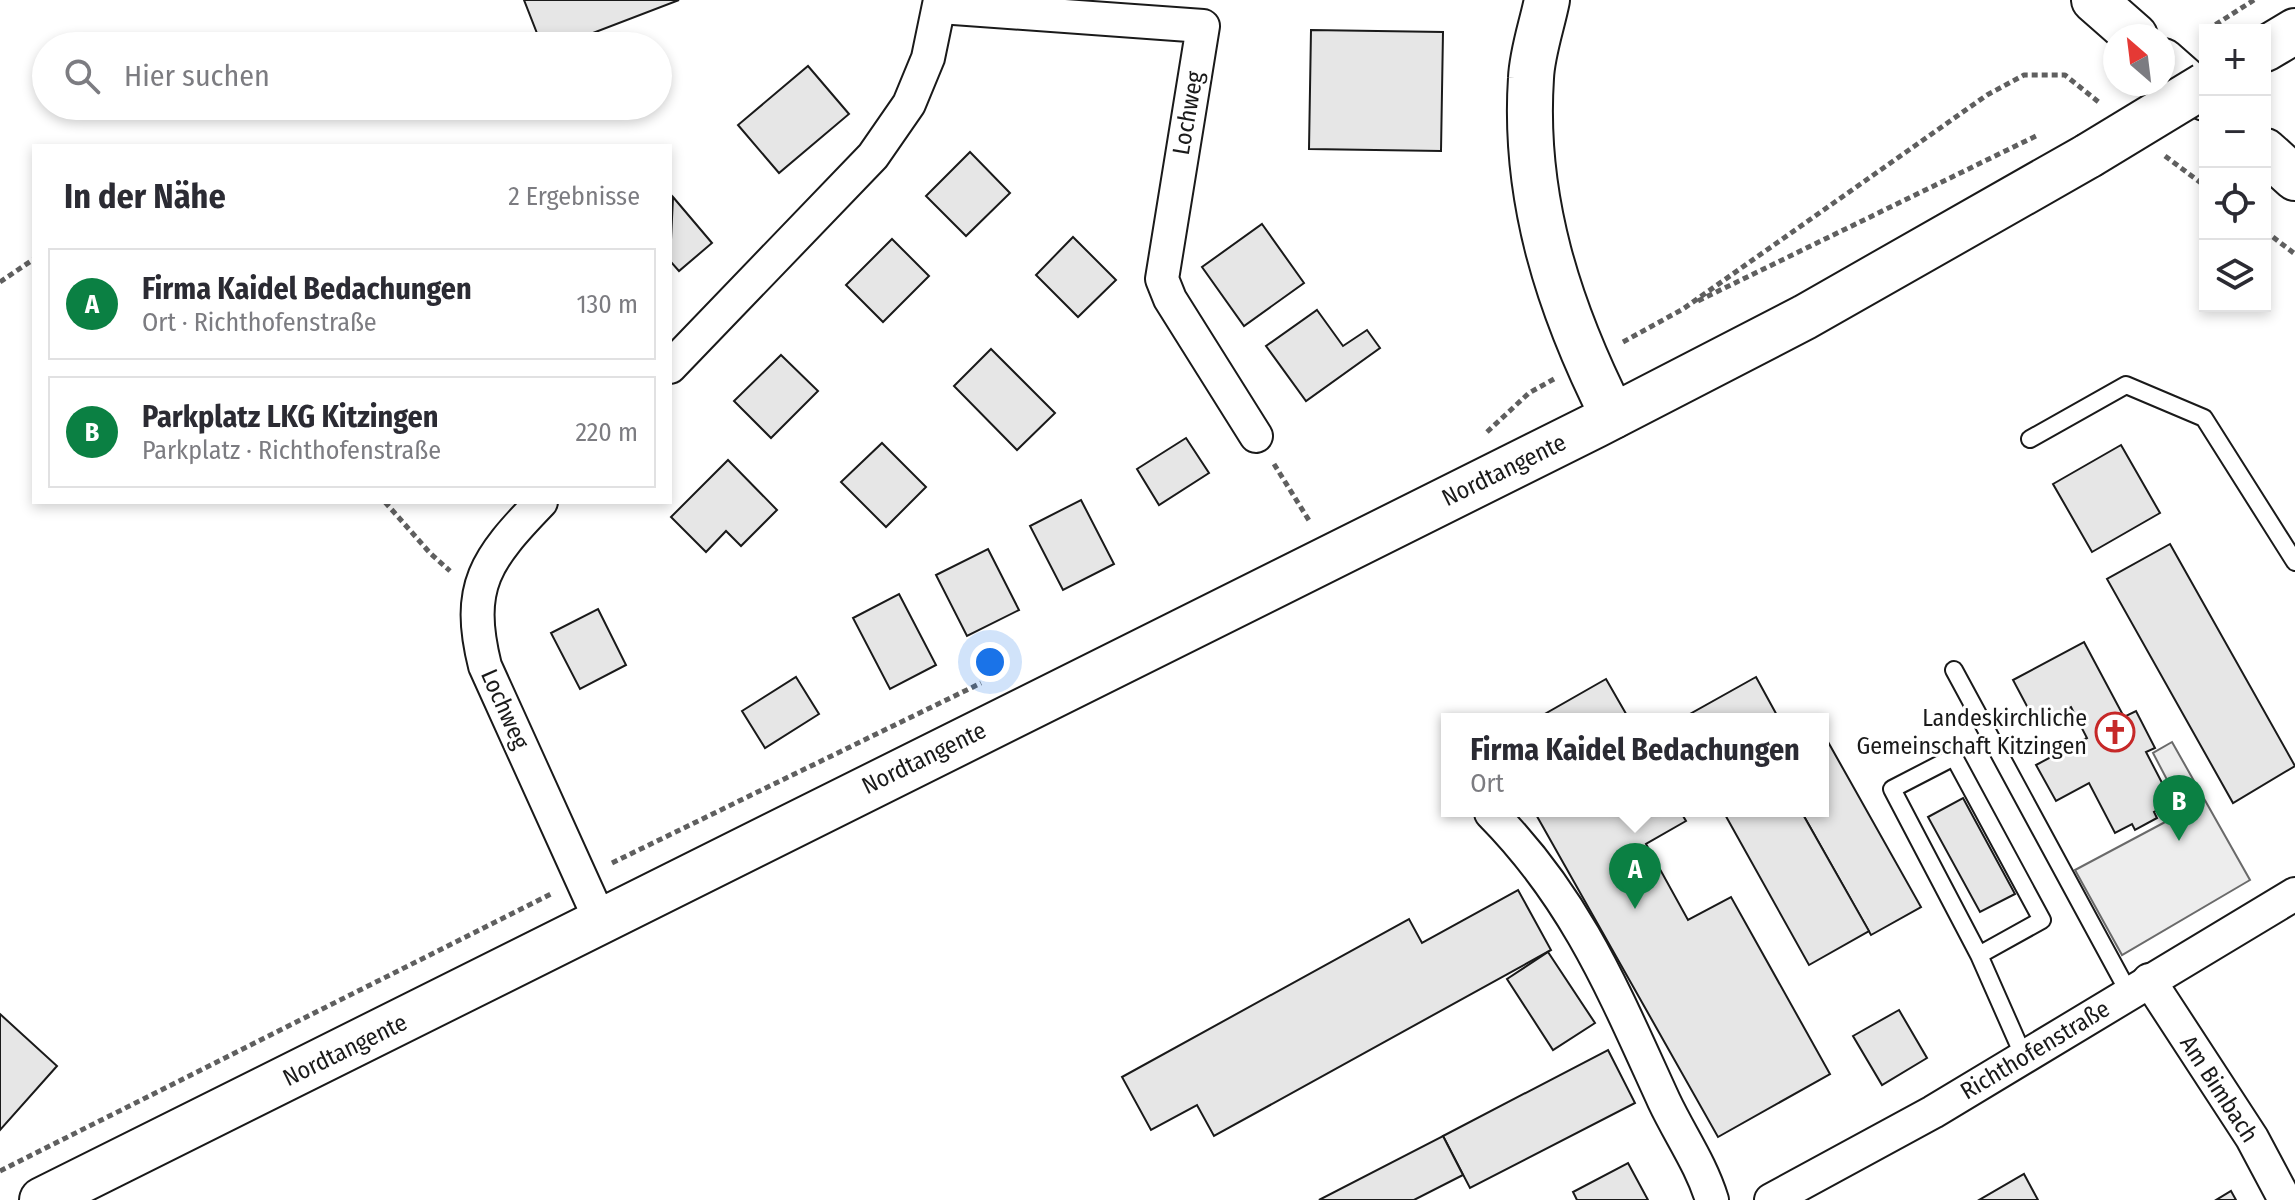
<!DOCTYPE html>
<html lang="de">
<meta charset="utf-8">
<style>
:root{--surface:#fff;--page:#f7f7f7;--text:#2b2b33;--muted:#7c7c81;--line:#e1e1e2;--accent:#0b8043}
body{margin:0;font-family:"Fira Sans Condensed",sans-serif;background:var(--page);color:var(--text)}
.controls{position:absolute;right:24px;top:24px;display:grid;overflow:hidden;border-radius:0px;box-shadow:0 4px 12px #0003}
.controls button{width:72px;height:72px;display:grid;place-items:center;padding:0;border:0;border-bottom:2px solid var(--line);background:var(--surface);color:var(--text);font:40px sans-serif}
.compass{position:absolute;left:2103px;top:24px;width:72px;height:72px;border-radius:50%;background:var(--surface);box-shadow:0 4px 12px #0003;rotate:332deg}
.you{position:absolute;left:990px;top:662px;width:28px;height:28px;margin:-20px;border:6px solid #fff;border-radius:50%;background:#1a73e8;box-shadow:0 0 0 12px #1a73e833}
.badge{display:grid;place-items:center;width:52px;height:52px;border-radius:50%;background:var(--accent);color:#fff;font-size:26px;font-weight:700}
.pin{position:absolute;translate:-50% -66px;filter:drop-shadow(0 2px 4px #0008)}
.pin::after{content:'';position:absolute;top:42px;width:28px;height:24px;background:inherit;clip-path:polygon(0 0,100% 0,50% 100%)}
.popup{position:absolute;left:1441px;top:713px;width:388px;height:104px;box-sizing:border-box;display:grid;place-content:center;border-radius:0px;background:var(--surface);filter:drop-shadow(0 2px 6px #0005);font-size:26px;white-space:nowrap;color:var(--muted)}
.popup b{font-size:30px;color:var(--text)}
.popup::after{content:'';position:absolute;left:50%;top:100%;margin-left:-16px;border:16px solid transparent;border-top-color:var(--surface)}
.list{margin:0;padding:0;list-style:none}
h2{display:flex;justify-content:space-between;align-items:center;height:104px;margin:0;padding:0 32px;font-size:34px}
h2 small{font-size:26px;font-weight:400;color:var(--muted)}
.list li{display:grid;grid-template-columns:52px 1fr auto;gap:24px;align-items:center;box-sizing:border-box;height:112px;margin:0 16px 16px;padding:0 16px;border:2px solid var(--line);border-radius:0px}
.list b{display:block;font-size:30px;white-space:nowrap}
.list p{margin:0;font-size:26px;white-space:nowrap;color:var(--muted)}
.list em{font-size:26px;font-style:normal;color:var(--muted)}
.icon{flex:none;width:44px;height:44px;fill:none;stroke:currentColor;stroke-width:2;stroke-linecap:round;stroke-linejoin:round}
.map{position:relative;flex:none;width:2295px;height:1200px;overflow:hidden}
.search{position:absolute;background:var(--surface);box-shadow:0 4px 12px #0003;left:32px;top:32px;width:640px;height:88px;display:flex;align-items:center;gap:20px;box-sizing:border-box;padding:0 28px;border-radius:44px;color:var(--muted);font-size:30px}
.panel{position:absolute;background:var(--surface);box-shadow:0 4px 12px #0003;left:32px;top:144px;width:640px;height:360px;border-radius:0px}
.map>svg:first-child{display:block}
.parking{fill:#ededed;stroke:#6a6a6a;stroke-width:2}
.building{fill:#e6e6e6;stroke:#1a1a1a;stroke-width:2}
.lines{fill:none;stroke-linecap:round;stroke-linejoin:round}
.service-casing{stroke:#1a1a1a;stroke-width:20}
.minor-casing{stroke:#1a1a1a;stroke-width:36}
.secondary-casing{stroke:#1a1a1a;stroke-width:48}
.path{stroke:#5f5f5f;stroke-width:5;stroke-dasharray:6 4;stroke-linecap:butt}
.service{stroke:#fff;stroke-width:16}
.minor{stroke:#fff;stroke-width:32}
.secondary{stroke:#fff;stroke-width:44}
.secondary-bridge-casing{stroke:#1a1a1a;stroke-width:48;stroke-linecap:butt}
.secondary-bridge{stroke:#fff;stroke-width:44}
.labels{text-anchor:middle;stroke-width:6;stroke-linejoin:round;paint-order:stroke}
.street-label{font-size:24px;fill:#1a1a1a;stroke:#fff}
.poi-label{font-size:24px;fill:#1a1a1a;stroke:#fff;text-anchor:end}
</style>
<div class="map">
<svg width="2295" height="1200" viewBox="0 0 2295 1200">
<rect width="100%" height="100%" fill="#fff"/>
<path class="parking" d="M2172,742L2250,880L2122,955L2075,870L2184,812L2153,753Z"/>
<g class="building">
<path d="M524,0H679L559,46H542Z"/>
<path d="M1311,30L1443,32L1441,151L1309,149Z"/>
<path d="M808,66L849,114L779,173L738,125Z"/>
<path d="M970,152L1010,193L966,236L926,196Z"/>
<path d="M673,197L712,243L679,271L670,261Z"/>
<path d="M1262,224L1304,283L1244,326L1202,267Z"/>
<path d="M1073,237L1116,280L1078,317L1036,275Z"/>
<path d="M892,239L929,276L883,322L846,285Z"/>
<path d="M1317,310L1343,346L1367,330L1380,348L1306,401L1266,346Z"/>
<path d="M991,349L1055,413L1017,450L954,386Z"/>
<path d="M781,355L818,391L771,438L734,401Z"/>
<path d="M1186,438L1209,473L1159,505L1137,469Z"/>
<path d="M882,443L926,487L886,527L841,482Z"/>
<path d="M2121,445L2160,513L2092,552L2053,484Z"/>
<path d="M728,460L777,510L741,546L726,531L706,552L671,517Z"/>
<path d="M1081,500L1114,564L1063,590L1030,526Z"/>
<path d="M2170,544L2295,766L2233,803L2107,579Z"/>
<path d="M988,549L1019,610L967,636L936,575Z"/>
<path d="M899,594L936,665L890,689L853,618Z"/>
<path d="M598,609L626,665L580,689L551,633Z"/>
<path d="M2084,642L2124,717L2136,711L2155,748L2146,752L2172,802L2154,812L2157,818L2135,830L2132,824L2115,833L2089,783L2056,801L2036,765L2087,738L2071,707L2037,725L2013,680Z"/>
<path d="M796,677L819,714L765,748L742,711Z"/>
<path d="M1756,677L1779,719H1681Z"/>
<path d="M1606,679L1629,719H1536Z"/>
<path d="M1823,733L1921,907L1871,935L1801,811H1823Z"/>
<path d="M1963,798L2015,894L1980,912L1928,817Z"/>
<path d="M1534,811H1680L1686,821L1646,844L1688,920L1731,897L1830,1074L1718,1137Z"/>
<path d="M1723,811H1801L1869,931L1809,965Z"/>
<path d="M1518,890L1551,950L1214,1136L1197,1105L1151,1130L1122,1077L1409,919L1422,943Z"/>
<path d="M1548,952L1595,1023L1553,1050L1507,979Z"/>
<path d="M1899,1010L1927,1058L1882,1085L1853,1036Z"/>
<path d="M0,1014L57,1066L0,1130Z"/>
<path d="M1608,1050L1635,1103L1470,1188L1443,1136Z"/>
<path d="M1443,1136L1463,1175L1414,1200H1319Z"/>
<path d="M1628,1163L1648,1200H1577L1573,1192Z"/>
<path d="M2024,1174L2038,1200H1979Z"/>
<path d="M2231,1191L2236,1200H2216Z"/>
</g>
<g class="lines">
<g class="service-casing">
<g id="service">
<path d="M2030,439L2126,385L2204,418L2295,562"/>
<path d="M1954,670L2129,993"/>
<path d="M1979,955L2042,920L1954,757L1892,789L1979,955L2024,1057"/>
</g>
</g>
<g class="minor-casing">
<g id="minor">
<path d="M940,7L1203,26L1162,279L1170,299L1256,436"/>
<path d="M670,367L873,156L909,104L928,58L940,0"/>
<path d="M541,502C486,559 465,586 485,666L601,922"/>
<path d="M1491,813C1577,900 1614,992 1664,1101C1680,1135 1701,1164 1712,1200"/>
<path d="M2149,980L2252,1138L2285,1200"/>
<path d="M1771,1200L1933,1112L2295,894"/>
</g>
</g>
<g class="secondary-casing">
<g id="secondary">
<path d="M1547,0C1542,25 1532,53 1531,78C1523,199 1559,309 1613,416"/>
<path d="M2094,0L2135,36"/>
<path d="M2265,49L2295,31"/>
<path d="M2163,61L2205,98"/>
<path d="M2265,151L2295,178"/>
<path d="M42,1200L1596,425L1805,317L2088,156"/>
</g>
</g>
<g class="path">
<path d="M2207,30L2254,0"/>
<path d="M2165,156L2205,186"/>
<path d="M2265,231L2295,254"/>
<path d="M0,282L34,259"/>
<path d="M1698,301L2038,135"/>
<path d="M1623,342L1683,309L1987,95L2024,75H2065L2101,104"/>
<path d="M1487,432L1529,393L1554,379"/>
<path d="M1274,464L1310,522"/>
<path d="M385,502L430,553L450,571"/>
<path d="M612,863L981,683"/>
<path d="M0,1171L553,893"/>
</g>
<use href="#service" class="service"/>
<use href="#minor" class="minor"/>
<use href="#secondary" class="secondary"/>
<g class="secondary-bridge-casing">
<path id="secondary-bridge" d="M2088,156L2205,85"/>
</g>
<use href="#secondary-bridge" class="secondary-bridge"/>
</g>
<defs>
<g id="church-ring" transform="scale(2)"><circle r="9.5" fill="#fff" stroke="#c62828" stroke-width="1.5"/><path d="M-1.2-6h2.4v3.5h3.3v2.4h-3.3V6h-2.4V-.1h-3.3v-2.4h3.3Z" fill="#c62828"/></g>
</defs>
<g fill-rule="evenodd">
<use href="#church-ring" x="2115" y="732"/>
</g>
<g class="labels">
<g class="street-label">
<text transform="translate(1188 113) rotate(-80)" y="8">Lochweg</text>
<text transform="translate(1504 470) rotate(-26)" y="8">Nordtangente</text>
<text transform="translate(505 709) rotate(66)" y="8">Lochweg</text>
<text transform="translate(924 758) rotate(-26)" y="8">Nordtangente</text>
<text transform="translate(345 1050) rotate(-26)" y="8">Nordtangente</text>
<text transform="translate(2035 1050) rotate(-31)" y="8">Richthofenstraße</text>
<text transform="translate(2219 1089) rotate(57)" y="8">Am Bimbach</text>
</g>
<g class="poi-label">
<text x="2087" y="726">Landeskirchliche<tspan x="2087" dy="28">Gemeinschaft Kitzingen</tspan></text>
</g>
</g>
</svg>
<div class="controls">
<button>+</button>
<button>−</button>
<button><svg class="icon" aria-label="locate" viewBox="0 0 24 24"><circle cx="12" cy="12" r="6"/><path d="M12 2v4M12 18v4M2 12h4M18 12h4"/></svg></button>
<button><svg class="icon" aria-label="layers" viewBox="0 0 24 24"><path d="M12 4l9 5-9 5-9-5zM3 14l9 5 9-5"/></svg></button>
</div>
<svg class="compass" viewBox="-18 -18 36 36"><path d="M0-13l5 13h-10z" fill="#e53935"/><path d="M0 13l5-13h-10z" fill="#7c7c81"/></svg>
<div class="you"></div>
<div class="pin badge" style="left:1635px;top:909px">A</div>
<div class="popup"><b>Firma Kaidel Bedachungen</b>Ort</div>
<div class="pin badge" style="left:2179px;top:841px">B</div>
<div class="search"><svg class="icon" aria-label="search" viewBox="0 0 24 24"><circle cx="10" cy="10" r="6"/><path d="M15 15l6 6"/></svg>Hier suchen</div>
<section class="panel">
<h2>In der Nähe<small>2 Ergebnisse</small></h2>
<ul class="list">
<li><span class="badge">A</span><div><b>Firma Kaidel Bedachungen</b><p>Ort · Richthofenstraße</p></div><em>130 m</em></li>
<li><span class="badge">B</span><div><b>Parkplatz LKG Kitzingen</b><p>Parkplatz · Richthofenstraße</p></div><em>220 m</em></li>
</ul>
</section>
</div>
